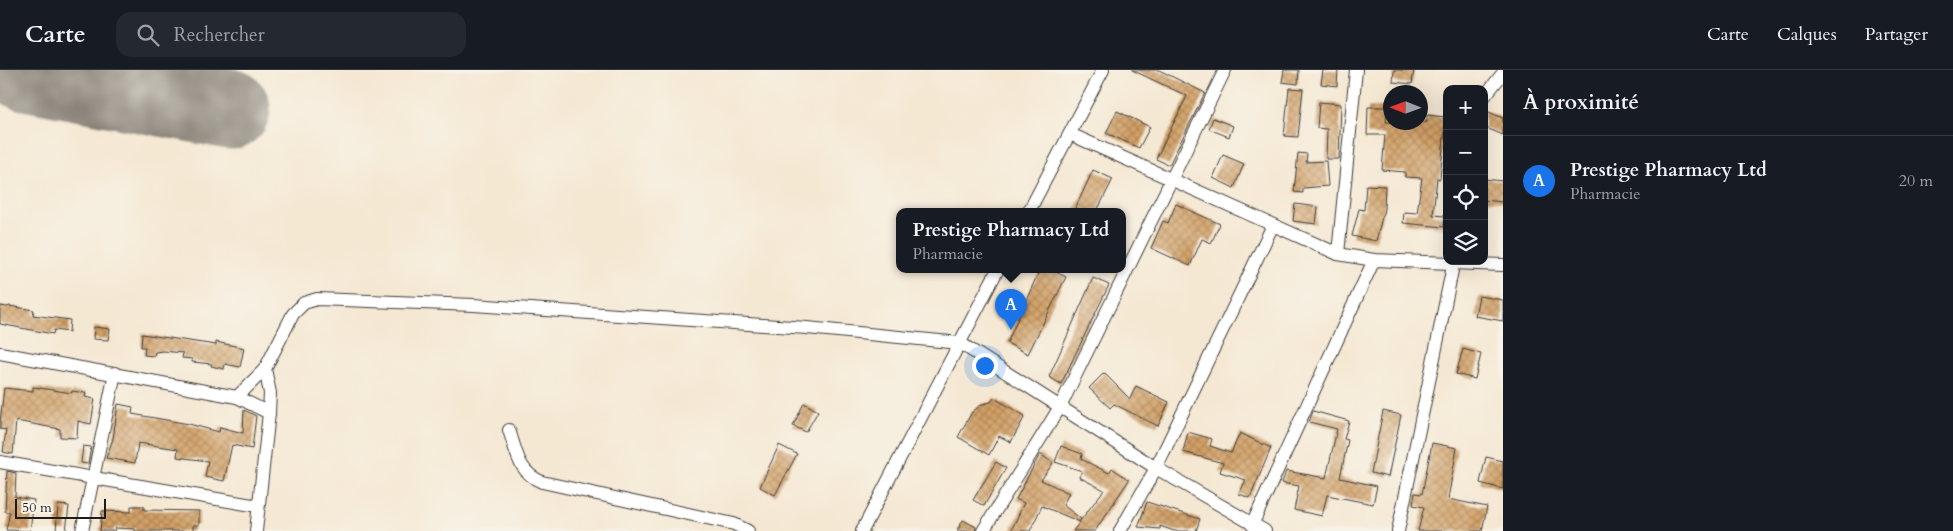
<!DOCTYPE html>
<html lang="fr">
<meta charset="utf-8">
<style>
:root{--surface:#171b24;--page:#242831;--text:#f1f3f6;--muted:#9ea1a6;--line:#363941;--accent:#1a73e8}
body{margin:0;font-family:Cardo,serif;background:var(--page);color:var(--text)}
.controls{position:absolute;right:15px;top:15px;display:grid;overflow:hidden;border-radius:10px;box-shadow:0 5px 20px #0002}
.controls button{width:45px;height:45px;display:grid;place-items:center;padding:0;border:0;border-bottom:1px solid var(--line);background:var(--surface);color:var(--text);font:25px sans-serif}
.compass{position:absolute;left:1383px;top:15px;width:45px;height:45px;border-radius:50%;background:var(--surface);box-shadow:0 5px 20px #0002;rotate:271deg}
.scale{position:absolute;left:15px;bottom:12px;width:91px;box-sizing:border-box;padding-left:5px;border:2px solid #1c1c1c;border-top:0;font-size:14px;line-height:18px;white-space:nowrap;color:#1c1c1c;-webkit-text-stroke:4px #f7f3e8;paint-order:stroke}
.you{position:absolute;left:984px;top:295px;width:18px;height:18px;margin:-12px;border:4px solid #fff;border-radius:50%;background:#1a73e8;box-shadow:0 0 0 8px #1a73e833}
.badge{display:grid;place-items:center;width:32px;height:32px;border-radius:50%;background:var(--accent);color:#fff;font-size:16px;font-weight:700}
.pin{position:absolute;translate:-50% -41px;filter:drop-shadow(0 1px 2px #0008)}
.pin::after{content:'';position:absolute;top:26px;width:18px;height:15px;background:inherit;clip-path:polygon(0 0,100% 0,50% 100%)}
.popup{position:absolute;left:896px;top:138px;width:230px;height:65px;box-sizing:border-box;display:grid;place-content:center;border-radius:10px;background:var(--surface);filter:drop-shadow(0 1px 4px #0005);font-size:16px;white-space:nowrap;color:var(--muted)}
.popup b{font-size:19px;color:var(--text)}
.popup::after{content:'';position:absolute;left:50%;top:100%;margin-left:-10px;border:10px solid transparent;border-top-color:var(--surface)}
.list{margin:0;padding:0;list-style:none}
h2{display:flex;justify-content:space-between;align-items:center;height:65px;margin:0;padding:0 20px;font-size:21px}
h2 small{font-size:16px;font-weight:400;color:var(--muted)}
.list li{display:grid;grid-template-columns:32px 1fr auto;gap:15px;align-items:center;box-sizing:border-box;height:90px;padding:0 20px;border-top:1px solid var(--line)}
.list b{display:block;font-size:19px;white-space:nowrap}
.list p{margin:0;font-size:16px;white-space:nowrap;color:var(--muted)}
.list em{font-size:16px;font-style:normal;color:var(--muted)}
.icon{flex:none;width:28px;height:28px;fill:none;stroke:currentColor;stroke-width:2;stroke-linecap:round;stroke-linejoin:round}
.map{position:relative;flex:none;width:1503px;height:461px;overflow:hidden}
header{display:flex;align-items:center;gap:30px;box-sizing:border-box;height:70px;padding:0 25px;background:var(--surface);border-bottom:1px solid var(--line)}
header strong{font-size:24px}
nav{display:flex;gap:28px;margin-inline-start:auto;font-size:18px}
.search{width:350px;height:45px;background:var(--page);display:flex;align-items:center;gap:12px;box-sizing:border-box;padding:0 18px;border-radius:15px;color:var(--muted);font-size:19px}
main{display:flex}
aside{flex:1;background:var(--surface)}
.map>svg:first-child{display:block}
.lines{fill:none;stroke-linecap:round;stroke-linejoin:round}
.runway{stroke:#888278;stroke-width:81}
.building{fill:url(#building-cross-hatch)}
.minor-casing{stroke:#3d3b37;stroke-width:14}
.minor{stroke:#fff;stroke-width:12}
</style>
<header>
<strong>Carte</strong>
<div class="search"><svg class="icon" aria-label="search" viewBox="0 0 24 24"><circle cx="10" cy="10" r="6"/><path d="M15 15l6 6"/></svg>Rechercher</div>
<nav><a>Carte</a><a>Calques</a><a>Partager</a></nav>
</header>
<main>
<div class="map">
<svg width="1503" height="461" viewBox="0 0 1503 461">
<defs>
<pattern id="building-cross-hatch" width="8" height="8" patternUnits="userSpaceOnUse" patternTransform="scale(1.25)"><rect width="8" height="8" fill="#d2a066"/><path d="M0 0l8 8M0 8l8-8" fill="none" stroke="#aa8253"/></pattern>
</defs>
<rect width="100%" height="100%" fill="#f7f3e8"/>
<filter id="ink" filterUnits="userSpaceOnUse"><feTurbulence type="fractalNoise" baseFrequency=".02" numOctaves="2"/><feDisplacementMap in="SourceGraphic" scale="10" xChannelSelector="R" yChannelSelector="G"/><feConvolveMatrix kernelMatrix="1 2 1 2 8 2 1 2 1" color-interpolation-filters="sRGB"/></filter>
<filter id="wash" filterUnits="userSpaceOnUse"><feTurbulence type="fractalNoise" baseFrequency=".0096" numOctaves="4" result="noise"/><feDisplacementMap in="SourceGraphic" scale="20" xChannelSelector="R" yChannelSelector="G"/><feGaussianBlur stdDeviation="1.12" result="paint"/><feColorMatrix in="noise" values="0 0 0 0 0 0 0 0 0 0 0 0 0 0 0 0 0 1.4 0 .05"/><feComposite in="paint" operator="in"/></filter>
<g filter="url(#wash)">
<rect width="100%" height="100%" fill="#f5e8d3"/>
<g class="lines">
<path class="runway" d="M25,0L230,39"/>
</g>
<g id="blocks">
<g class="building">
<path d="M1132,0H1159L1205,23L1169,95L1156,89L1187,26Z"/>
<path d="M1284,0H1299L1298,14L1282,12Z"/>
<path d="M1323,0H1338L1337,16L1321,14Z"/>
<path d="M1394,0H1414L1412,14L1393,12Z"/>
<path d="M1289,18L1303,19L1298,67L1284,66Z"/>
<path d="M1319,32L1341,34L1339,89H1326L1327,59L1317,58Z"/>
<path d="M1368,37H1387L1386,52H1427V45L1446,47L1440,109L1437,108L1433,145L1445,146L1444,157L1403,153L1404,142L1417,143L1422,108L1405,107V102L1382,100L1385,65H1367Z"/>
<path d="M1484,40L1503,48V65L1484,57Z"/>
<path d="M1117,41L1150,57L1139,78L1106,63Z"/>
<path d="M1213,48L1233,56L1229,67L1209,59Z"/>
<path d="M1298,83L1307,84L1306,92L1326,91L1328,116L1303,118V123L1294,122Z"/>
<path d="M1223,85L1244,94L1234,118L1213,108Z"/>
<path d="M1093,100L1113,109L1097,141H1074Z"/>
<path d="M1484,109L1503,111V132L1484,130Z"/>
<path d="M1366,115L1385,116L1384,139L1376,171L1352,166L1359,139L1364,140Z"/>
<path d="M1176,134L1220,154L1211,173L1202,169L1190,196L1151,178L1163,151L1168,153Z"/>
<path d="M1295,134L1318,137L1316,154L1293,151Z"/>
<path d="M1040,199H1050L1066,207L1028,284L1007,273Z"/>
<path d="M1093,208L1109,215L1061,314L1049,307Z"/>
<path d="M1479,226L1503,230V251L1475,246Z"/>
<path d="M0,236L8,237L9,236L34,240L33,245L70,250L69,262L54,260L53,264L0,254Z"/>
<path d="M94,257L110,259L108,270L93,269Z"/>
<path d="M142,264L216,275V272L244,278L240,297L225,294L224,299L211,296L212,294L192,292V289L182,288L183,283L163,281L155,282L154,286L144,285L145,277H141Z"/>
<path d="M1463,279L1481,284L1475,309L1456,304Z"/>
<path d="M1104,303L1130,329L1136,316L1169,332L1158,356L1114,334L1110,338L1089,318Z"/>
<path d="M33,317L72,323V321L86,323L85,327L95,329L91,354L78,351L77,368L60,367V359L16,351L13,384L3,382L6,360L0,359V352L4,318L33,321Z"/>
<path d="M994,328L1025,346L1011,372L999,366L989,385L958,367L972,342L982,334L991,332Z"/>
<path d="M804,333L818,341L806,362L793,356Z"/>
<path d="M118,334L133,337L132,344L189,354L219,362L220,357L243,363L244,340L256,346L252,379L232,375L224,411L205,407L208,391L177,387L178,379L138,373L135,393L106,388L113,369Z"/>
<path d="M1313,341L1349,351L1344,369L1348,370L1340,408L1377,416L1373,434L1327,425L1322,446L1294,440L1299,416L1282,413L1286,401L1326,408L1337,359L1309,352Z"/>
<path d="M1383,341L1401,345L1388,407L1371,403Z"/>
<path d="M1188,362L1212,369L1210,376L1231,383L1240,363L1271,378L1250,428L1239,424L1246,410L1220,402L1223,393L1183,382Z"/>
<path d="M1432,373L1457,378L1448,429L1487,437L1482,461H1418L1424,437L1413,435L1415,423L1422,424Z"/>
<path d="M779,375L797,384L775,425L760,417Z"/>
<path d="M83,376L91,377L88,394L81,393Z"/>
<path d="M1061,376L1082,384L1081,389L1109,403L1112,398L1129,410L1095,461H1073L1080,452L1042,436L1030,461H1011L1024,433L1016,429L1040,384L1053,393L1041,410L1069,423L1063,435L1081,449L1080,451L1104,420L1079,407L1082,401L1055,392Z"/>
<path d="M1486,387L1503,391V419L1480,413Z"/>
<path d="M996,392L1006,398L984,436L973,430Z"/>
<path d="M7,401L16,403L15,427L34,430L30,461L6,460L10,442H5Z"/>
<path d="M1147,432L1200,449L1196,461H1174L1160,456V459L1138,457Z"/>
<path d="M58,435L69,436L66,461H56Z"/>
<path d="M131,436H144V440L199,441V455H193V461H135V459L115,458L114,461H100L102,441L131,442Z"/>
<path d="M963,450L976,457L975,461H957Z"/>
</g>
</g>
</g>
<g filter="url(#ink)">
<use href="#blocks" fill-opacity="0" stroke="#3d3b37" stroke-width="1"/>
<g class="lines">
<g class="minor-casing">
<g id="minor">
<path d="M1484,27L1503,3"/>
<path d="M1070,64L1338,184L1374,190L1503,195"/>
<path d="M1029,141L1103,0"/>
<path d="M1338,184L1356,0"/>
<path d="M0,283L237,327L269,343"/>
<path d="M237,327L265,299"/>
<path d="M509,360C517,383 518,402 542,412L734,454L748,461"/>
<path d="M0,392L258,436"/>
<path d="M1252,455L1374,190"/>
<path d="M82,461L115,303"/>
<path d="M256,461L269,343L270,323L265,299L293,244L304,233L317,229L474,235L807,258L960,273L1156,398L1265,461"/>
<path d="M862,461L998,199"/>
<path d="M983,461L1060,337L1225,0"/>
<path d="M1120,461L1156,398L1273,155"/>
<path d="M1398,461L1454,191"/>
</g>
</g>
<use href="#minor" class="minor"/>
</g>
</g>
</svg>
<div class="controls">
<button>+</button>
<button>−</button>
<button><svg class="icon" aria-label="locate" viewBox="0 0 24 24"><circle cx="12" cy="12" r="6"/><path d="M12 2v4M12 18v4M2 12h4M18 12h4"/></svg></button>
<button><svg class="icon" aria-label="layers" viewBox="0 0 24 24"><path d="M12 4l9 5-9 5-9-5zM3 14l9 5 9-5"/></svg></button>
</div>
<svg class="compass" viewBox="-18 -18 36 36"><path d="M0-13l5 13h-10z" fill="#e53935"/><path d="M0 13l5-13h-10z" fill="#9ea1a6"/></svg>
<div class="scale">50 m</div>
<div class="you"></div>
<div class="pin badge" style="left:1011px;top:260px">A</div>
<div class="popup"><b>Prestige Pharmacy Ltd</b>Pharmacie</div>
</div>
<aside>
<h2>À proximité<small></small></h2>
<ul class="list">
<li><span class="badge">A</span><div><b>Prestige Pharmacy Ltd</b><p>Pharmacie</p></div><em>20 m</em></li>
</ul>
</aside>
</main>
